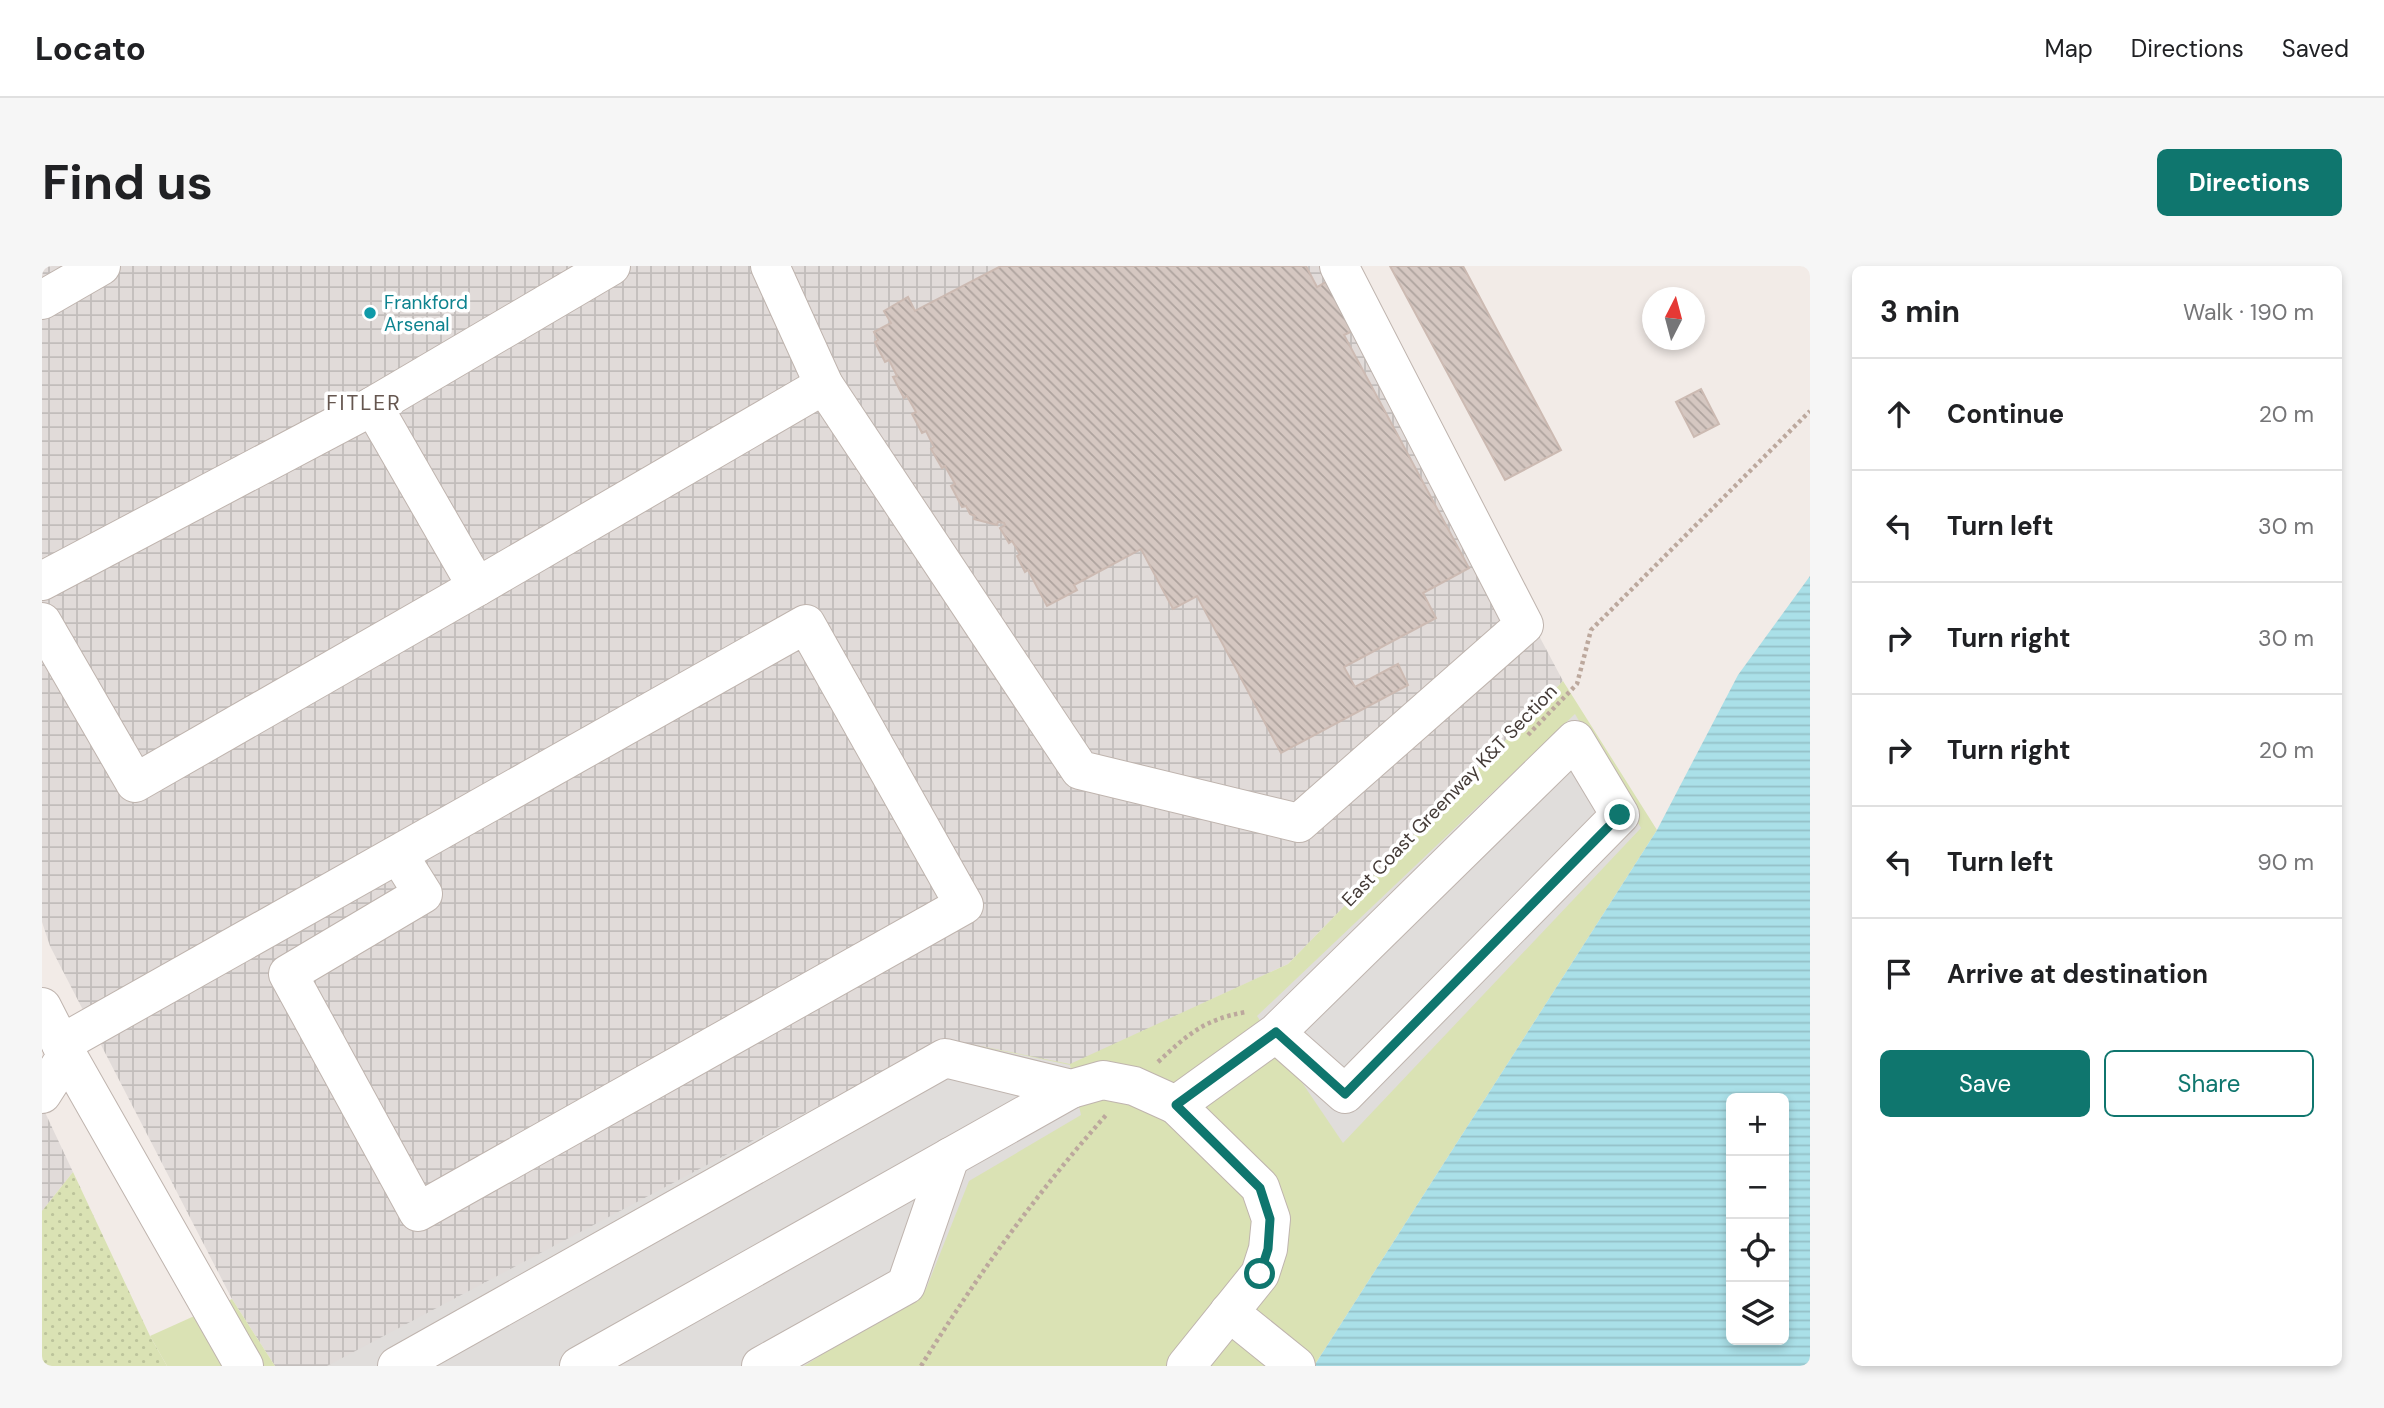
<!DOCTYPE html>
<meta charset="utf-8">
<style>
:root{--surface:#fff;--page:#f6f6f6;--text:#202124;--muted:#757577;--line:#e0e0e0;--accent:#0f766e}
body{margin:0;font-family:"DM Sans",sans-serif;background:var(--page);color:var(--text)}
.controls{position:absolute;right:21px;bottom:21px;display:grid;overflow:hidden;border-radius:10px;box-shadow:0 4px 10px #0003}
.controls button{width:63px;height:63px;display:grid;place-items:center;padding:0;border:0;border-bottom:2px solid var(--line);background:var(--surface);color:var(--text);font:35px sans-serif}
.compass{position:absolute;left:1600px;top:21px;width:63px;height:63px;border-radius:50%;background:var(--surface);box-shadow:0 4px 10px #0003;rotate:6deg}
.stop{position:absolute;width:21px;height:21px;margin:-16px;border:5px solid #0f766e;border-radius:50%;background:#fff}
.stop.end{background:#0f766e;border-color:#fff;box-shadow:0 2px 7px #0008}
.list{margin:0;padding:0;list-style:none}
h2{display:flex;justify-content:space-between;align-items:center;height:91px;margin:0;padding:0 28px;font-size:30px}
h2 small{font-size:23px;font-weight:400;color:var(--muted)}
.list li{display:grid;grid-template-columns:46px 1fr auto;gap:21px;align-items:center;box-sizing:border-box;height:112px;padding:0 28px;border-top:2px solid var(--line)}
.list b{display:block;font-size:26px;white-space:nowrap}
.list em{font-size:23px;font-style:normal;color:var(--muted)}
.actions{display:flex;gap:14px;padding:21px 28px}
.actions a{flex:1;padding:16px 0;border:2px solid var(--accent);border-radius:10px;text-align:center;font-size:24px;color:var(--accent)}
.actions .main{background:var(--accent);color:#fff}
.icon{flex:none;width:38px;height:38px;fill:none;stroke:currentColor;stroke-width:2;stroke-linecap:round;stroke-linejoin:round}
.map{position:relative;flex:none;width:1768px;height:1100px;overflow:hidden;border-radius:10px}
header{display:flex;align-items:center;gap:42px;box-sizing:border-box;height:98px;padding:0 35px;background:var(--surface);border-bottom:2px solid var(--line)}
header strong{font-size:33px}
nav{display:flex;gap:38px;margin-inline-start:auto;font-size:24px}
.intro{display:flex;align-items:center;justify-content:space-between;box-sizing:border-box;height:168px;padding:0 42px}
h1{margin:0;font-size:49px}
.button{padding:18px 32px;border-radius:10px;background:var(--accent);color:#fff;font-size:24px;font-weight:700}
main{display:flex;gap:42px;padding:0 42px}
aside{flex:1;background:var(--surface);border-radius:10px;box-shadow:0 4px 10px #0003}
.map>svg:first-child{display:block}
.industrial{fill:url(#industrial-grid)}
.grass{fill:url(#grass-dots)}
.green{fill:#dae2b4}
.parking{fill:#e0dddb}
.water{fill:url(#water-rules);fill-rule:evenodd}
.building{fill:url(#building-back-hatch);stroke:#ccbab2;stroke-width:2}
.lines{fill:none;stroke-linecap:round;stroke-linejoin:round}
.minor-casing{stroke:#bfb4ae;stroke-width:40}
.path{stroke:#bca89d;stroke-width:4.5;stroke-dasharray:3.5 3.5;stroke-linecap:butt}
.minor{stroke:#fff;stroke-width:38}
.route{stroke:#0f766e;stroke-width:9}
.culture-dot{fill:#0f9aa8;stroke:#fff;stroke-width:2.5}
.labels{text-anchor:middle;stroke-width:7;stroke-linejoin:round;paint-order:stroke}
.culture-label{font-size:19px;fill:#0d838f;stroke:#fff;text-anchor:start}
.street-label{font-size:19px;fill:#443b37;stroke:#fff}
.neighbourhood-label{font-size:21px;letter-spacing:2px;fill:#65564f;stroke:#fff}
</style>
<header>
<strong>Locato</strong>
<nav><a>Map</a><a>Directions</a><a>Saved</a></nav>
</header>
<div class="intro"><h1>Find us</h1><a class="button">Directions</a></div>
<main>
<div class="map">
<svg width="1768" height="1100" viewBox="0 0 1768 1100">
<defs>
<pattern id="industrial-grid" width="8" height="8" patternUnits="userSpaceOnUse" patternTransform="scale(1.75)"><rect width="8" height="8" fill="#e1dbd9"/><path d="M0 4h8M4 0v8" fill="none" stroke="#c2bdbb"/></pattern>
<pattern id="grass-dots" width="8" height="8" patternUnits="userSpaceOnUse" patternTransform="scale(1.75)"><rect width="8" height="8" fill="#dae2b4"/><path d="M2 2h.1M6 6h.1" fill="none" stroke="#bcc39b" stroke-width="1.8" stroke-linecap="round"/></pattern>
<pattern id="water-rules" width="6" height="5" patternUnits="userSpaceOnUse" patternTransform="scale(1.75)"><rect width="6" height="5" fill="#aae0e8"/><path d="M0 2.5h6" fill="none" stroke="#94c1c8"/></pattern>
<pattern id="building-back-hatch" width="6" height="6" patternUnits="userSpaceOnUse" patternTransform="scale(1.75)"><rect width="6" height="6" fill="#d5c7c1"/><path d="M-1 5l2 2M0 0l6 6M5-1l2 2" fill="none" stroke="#aea39e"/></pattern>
</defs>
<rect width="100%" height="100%" fill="#f2ebe7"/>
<g class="industrial">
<path d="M0,0H1301L1521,415L1246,698L1028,799L903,773L305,1100H233L190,1033L8,680L0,656Z"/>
<path d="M0,840L31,906L0,945Z"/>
</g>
<path class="grass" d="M31,906L108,1070L125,1100H0V945Z"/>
<g class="green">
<path d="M1521,415L1615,564L1272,1100H305L903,773L1028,798L1246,698Z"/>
<path d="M190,1033L233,1100H125L108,1070Z"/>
</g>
<g class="parking">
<path d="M1533,448L1599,562L1301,877L1215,750Z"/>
<path d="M903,773L1028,799L1039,849L927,915L884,1023L762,1100H285Z"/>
</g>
<path class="water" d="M1768,310V1100H1272L1615,564L1696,409ZM1689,832H1742V1074H1689Z"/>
<g class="building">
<path d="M959,0H1264L1275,21L1289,13L1315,63L1302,69L1427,302L1381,327L1394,352L1302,401L1313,421L1356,398L1366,419L1239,487L1155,330L1131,343L1099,283L1032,319L1035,324L1005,340L986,304L983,306L975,290L978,288L970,275L967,277L958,262L963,259L962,257L956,256L955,259L932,253L933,250L928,248L924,240L920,241L909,220L913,218L903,200L900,202L889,183L892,181L884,165L880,167L870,148L874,146L865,130L862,132L851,111L855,110L847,94L843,96L833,76L836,74L832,66L849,57L842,45L866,31L873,45Z"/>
<path d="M1348,0H1421L1519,184L1463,214Z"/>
<path d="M1659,123L1677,158L1652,171L1634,136Z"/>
</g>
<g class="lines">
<g class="minor-casing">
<g id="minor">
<path d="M728,0L782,119L1038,504L1257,557L1482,359L1297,0"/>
<path d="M0,34L59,0"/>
<path d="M331,140L435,321L782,119"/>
<path d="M0,315L331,140L569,0"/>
<path d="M0,356L93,517L435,321"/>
<path d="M0,741L19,778L764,358L922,639L376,946L246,708L381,628L356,588"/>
<path d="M19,778L202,1100"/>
<path d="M0,828L25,789"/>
<path d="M1187,1046L1254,1100"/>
<path d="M355,1100L903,792L1029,823L1061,814L1092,820L1134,839"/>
<path d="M537,1100L1029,823"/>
<path d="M719,1100L864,1019L908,891"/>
<path d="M1144,1100L1218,1008L1226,983L1229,953L1218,921L1134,839L1234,767L1533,474L1578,549L1303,828L1234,767"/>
</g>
</g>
<g class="path">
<path d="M1486,469L1535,418L1549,364L1768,145"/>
<path d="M1116,796C1146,768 1163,753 1204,746"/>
<path d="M879,1100C935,1010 995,926 1066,847"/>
</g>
<use href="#minor" class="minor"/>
</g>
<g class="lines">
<path class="route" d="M1218,1008L1226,983L1228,953L1218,922L1134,839L1234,766L1303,828L1578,549"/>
</g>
<circle class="culture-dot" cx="328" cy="47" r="7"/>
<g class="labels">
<g class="culture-label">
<text x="342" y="43">Frankford<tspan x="342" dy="22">Arsenal</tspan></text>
</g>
<g class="street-label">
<text transform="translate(1407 529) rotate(-46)" y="7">East Coast Greenway K&amp;T Section</text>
</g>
<g class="neighbourhood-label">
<text x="322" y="144">FITLER</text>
</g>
</g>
</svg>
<div class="controls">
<button>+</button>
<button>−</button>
<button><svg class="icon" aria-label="locate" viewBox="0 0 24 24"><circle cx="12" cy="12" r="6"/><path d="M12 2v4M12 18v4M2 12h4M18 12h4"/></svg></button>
<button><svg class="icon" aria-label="layers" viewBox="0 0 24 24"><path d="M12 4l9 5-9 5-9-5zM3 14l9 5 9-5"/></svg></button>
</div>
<svg class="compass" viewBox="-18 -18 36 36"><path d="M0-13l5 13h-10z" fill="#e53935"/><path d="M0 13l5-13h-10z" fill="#757577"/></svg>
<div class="stop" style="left:1218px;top:1008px"></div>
<div class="stop end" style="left:1578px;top:549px"></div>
</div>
<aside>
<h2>3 min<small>Walk · 190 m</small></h2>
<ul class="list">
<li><svg class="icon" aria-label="ahead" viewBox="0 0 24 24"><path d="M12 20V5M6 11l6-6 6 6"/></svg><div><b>Continue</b></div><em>20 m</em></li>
<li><svg class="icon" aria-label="left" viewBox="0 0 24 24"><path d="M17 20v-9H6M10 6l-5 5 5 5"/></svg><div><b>Turn left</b></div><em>30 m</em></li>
<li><svg class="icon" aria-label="right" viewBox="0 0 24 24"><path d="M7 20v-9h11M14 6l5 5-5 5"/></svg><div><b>Turn right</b></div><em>30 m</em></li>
<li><svg class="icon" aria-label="right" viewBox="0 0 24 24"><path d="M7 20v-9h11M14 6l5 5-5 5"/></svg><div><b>Turn right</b></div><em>20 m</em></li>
<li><svg class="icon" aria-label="left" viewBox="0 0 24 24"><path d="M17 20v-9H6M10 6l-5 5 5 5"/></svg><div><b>Turn left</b></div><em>90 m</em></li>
<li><svg class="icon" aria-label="arrive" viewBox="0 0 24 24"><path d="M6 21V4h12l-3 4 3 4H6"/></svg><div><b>Arrive at destination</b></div></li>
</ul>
<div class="actions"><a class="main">Save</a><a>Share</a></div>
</aside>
</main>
